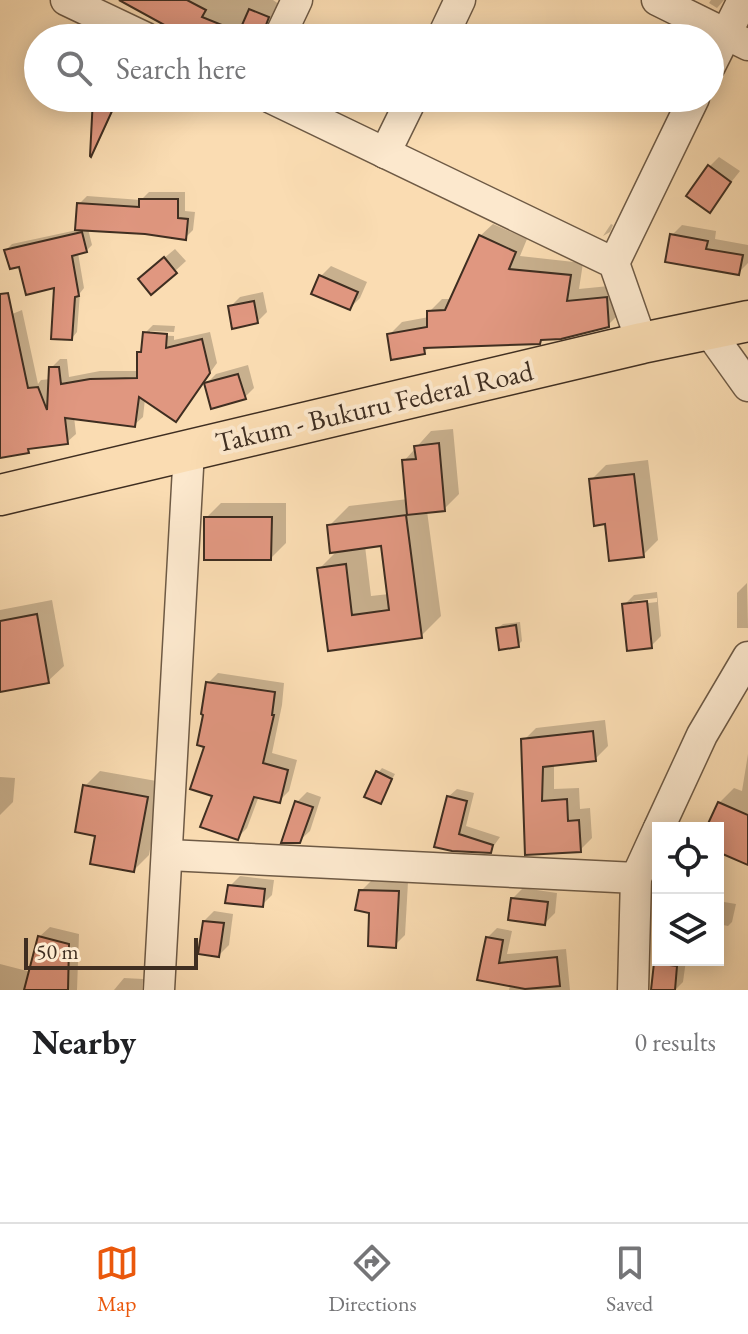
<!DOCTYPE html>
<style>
:root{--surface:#fff;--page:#f6f6f6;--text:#202124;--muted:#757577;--line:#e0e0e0;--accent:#ea580c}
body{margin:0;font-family:"EB Garamond",serif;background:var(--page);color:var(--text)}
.controls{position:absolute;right:24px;bottom:24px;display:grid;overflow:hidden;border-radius:0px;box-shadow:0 4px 20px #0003}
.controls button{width:72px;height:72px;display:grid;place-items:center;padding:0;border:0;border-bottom:2px solid var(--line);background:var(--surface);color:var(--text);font:40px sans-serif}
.scale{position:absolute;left:24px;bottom:20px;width:174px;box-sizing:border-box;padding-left:8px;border:4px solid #3f2e21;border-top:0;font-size:22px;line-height:28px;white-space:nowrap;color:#3f2e21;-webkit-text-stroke:6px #fce8cd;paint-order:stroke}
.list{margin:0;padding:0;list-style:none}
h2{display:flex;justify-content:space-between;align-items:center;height:104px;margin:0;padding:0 32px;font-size:34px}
h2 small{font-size:26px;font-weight:400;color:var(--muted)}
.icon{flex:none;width:44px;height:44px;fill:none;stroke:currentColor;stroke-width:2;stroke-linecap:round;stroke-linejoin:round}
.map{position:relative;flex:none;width:748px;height:990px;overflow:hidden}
.search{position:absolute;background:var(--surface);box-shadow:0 4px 20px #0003;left:24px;right:24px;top:24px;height:88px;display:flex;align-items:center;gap:20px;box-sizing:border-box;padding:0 28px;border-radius:44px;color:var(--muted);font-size:30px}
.sheet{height:232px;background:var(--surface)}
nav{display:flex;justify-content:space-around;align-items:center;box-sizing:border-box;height:112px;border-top:2px solid var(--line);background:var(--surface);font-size:22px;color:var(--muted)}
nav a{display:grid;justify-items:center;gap:4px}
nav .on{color:var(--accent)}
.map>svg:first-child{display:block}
.shadow{fill:#0003;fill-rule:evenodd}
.building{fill:#e09780;stroke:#3f2e21;stroke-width:2}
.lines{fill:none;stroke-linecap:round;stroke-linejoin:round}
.minor-casing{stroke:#6e5a45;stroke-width:33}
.major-casing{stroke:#3f2e21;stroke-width:43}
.minor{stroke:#fce8cd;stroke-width:30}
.major{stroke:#fadcb2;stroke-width:40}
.labels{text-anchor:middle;stroke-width:8;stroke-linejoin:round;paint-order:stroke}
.street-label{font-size:28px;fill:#3f2e21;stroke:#fce8cd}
</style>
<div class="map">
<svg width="748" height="990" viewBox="0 0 748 990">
<rect width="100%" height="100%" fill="#fadcb2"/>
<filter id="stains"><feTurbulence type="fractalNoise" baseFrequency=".0025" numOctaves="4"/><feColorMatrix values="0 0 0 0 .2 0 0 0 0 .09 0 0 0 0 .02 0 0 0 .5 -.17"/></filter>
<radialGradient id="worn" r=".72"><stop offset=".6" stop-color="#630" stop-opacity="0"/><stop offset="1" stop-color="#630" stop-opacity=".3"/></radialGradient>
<g class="shadow">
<path d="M127,0H273L280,5L278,38H195Z"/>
<path d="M711,0H724L717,8L709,3Z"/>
<path d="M97,98H119L94,152L95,102Z"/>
<path d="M719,157L740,171L709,210V167Z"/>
<path d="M149,192H185V211L195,212L193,230L185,238L145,232L88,229L92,245L86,251L78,253L84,288L80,293L77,332L72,338L56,285L20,264L6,250L12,244L77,230L79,204L87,196L141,200Z"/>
<path d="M493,224L527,239L520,256L583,263L579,289L619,285L621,312L608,325L431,346L424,352L389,335L402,322L429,317V312L442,299H453L480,236Z"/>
<path d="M611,224L613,225L610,232L603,236Z"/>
<path d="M682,225L716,231L715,239L748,245V263L738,273L672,235Z"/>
<path d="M175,249L186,261L152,292L151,269Z"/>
<path d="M331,266L367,282L360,298L350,308L321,276Z"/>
<path d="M263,292L267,312L257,322L230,307L240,297Z"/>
<path d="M22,310L38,384L41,380L51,379V368L60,359H67L69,377L100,371H139V353L144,348L145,333L153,325L175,326L174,332L150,331V335L174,336V340L210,332L217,363L176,420L145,399L143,417L134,425L74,417L76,434L67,442L31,447L28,451L0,457V319Z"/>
<path d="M248,365L254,388L244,398L206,384L216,374Z"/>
<path d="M453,429L459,494L444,509L427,511L441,616L421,636L330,648L319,569L338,550L329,526L349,506L408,499L404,461L431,431ZM383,544L389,594L371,596L365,546Z"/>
<path d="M648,460L658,540L643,555L607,522L591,480L606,465Z"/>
<path d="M221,503H286V543L271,558L206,518Z"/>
<path d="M747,583L748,628H737V593Z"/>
<path d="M657,592L661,636L651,646L624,605L634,595ZM657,598V602L632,605V601Z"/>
<path d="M52,600L64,666L48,681L0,690V610Z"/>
<path d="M520,622L522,641L518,645L498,628L503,624Z"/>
<path d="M218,673L284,683L282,705L272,753L297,760L289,791L279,801L259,796L247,828L237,838L214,795L206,745L208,683Z"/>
<path d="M605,720L608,746L595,759L554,763V789L579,788L580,809L590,808L592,838L580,850L527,852L524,740L536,728Z"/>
<path d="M748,754V863L718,850V828H708L719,803L734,788L742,791Z"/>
<path d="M382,768L395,774L380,802L378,773Z"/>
<path d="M100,771L162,782L149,855L134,870L85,786Z"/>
<path d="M0,777L15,778L13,802L0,815Z"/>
<path d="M457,789L474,793L466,826L500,837L490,851L452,849L448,797Z"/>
<path d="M307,792L321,797L310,831L299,841L297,802Z"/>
<path d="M240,876L274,880L272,895L262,905L230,886Z"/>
<path d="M371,881L408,882L405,935L395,945L361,891Z"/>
<path d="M523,888L557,893L555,913L545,923L513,898Z"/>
<path d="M718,901L736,904L732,922L728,926L718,924Z"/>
<path d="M214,911L233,914L229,945L219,955L204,921Z"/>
<path d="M50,927L79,934L77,990H0V964L31,972L39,937Z"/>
<path d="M497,928L512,931L507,954L566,949L570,990H509L510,984L480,978L487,938Z"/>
<path d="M660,960H686L683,982L675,990H659L656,964Z"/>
<path d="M124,978L143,979L142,990H114Z"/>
</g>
<g class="building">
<path d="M119,0H187L206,10L202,17L239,32L249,9L269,17L261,38H188Z"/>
<path d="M93,98H118L91,157L90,156Z"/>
<path d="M708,165L731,182L710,213L686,196Z"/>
<path d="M139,199H178V218L188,219L186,240L145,234L75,230L77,203L139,207Z"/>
<path d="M82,232L87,252L72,256L79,296L75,297L72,340L51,339L54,288L26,295L19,267L10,269L4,250Z"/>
<path d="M670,234L708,241L706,249L743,255L739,275L665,262Z"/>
<path d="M479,235L516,252L509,269L571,275L567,301L607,297L609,327L561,339L541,340L540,344L424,348L425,354L391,360L387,334L427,327V311L445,310Z"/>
<path d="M164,257L177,273L151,295L138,279Z"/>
<path d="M319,275L358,292L350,310L311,294Z"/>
<path d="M8,293L28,388L38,387L47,410L49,367H59L61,384L90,379L137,378V352H141L143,332L167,334L166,348L202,339L210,373L176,422L139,397L135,427L65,418L68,444L28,449L29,453L0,458V294Z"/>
<path d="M254,301L258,323L232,329L228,306Z"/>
<path d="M238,374L246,399L211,409L204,383Z"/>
<path d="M439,443L445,511L407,515L402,460L416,459L414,446Z"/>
<path d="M634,474L644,557L609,561L605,524L594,526L589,479Z"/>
<path d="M406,515L422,638L328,651L317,568L346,564L352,615L389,610L381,546L330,553L327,525Z"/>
<path d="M204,517H272L271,560H204Z"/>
<path d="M647,601L652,648L627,651L622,604Z"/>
<path d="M37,614L49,683L0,692V621Z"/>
<path d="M516,625L519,647L499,650L496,628Z"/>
<path d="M206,682L275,692L272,715H274L263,763L288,770L280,803L254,797L238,840L200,827L212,796L190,789L204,747L197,745L203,715L201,714Z"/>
<path d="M593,731L596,761L543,767L542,801L567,799L568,821L579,820L581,852L525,855L521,739Z"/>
<path d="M376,771L392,779L381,804L364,797Z"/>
<path d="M83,785L148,797L134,872L90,864L95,836L75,832Z"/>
<path d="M447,796L467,801L459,834L493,845L491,853L452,851L434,847Z"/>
<path d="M295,801L313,807L300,843H281Z"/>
<path d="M718,802L748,815V865L718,852V828H706Z"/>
<path d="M228,885L265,889L263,907L225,903Z"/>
<path d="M359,890L399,891L396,948L368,946L369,913L355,910Z"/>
<path d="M511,898L548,902L545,925L508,920Z"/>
<path d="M203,921L224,923L219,957L198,954Z"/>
<path d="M38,936L69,944L68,990H24Z"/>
<path d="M486,937L503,940L499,963L557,957L560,986L525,989L477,980Z"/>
<path d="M654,963L677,966L675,990H651Z"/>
</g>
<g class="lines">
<g class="minor-casing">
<g id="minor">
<path d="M66,0L146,38"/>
<path d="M657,0L748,45"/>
<path d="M279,38L297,0"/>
<path d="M442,38L460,0"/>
<path d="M710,66L743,0"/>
<path d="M271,98L614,263L642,343"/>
<path d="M385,153L412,98"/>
<path d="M614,263L694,98"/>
<path d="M708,330L748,386"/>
<path d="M659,828L702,735L748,657"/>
<path d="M168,855L636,878"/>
<path d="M159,990L189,450"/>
<path d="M633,990L636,878L658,830"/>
</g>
</g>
<g class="major-casing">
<path id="major" d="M0,495L642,343L748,321"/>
</g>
<use href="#minor" class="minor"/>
<use href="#major" class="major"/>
</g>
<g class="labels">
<g class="street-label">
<text transform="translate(374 406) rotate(-13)" y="10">Takum - Bukuru Federal Road</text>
</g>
</g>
<rect width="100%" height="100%" filter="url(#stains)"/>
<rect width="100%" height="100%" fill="url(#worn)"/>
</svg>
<div class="controls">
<button><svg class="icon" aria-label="locate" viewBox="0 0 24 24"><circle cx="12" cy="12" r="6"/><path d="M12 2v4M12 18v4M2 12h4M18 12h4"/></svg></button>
<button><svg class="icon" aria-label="layers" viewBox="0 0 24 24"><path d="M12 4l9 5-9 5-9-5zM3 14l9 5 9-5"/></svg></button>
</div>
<div class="scale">50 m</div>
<div class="search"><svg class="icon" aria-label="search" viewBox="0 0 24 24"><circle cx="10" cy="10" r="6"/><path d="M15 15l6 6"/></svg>Search here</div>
</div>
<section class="sheet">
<h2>Nearby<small>0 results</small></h2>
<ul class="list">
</ul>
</section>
<nav>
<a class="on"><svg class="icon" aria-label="map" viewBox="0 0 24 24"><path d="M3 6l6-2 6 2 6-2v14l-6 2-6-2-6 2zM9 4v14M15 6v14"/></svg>Map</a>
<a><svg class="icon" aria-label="directions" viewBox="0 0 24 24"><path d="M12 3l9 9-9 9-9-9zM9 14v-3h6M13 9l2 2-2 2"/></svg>Directions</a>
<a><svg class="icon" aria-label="saved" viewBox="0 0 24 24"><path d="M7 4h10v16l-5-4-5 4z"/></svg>Saved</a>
</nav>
